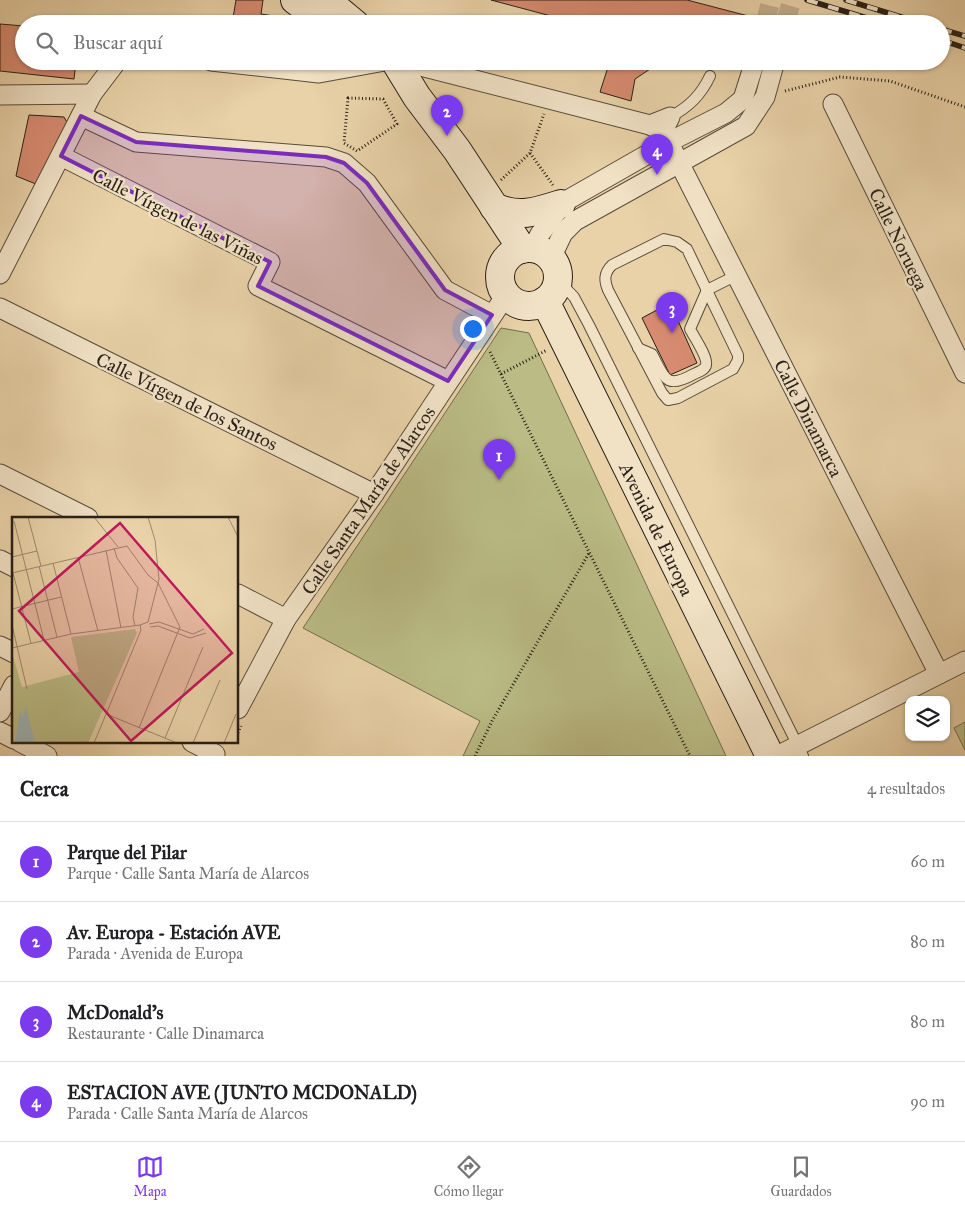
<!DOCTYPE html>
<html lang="es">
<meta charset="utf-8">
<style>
:root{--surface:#fff;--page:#f2f2f2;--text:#202124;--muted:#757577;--line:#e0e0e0;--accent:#7c3aed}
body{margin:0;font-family:"IM FELL Great Primer",serif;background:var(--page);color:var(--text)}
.controls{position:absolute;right:15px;bottom:15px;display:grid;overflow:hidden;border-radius:10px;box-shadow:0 1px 4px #0004}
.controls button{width:45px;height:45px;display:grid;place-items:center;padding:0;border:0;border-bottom:1px solid var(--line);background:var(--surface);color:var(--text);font:25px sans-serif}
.you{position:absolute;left:472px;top:328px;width:18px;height:18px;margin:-12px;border:4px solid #fff;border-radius:50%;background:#1a73e8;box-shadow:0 0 0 8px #1a73e833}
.badge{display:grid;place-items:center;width:32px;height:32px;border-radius:50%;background:var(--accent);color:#fff;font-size:16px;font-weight:700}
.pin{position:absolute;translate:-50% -41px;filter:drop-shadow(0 1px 2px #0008)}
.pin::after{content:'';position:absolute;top:26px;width:18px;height:15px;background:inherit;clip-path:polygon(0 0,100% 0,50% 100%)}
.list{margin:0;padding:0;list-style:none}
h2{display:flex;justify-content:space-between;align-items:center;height:65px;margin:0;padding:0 20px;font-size:21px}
h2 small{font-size:16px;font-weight:400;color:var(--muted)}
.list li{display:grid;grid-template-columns:32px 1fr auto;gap:15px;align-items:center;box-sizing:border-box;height:80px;padding:0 20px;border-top:1px solid var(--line)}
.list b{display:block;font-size:19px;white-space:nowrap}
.list p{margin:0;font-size:16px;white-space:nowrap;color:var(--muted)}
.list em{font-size:16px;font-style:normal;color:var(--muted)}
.icon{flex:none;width:28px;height:28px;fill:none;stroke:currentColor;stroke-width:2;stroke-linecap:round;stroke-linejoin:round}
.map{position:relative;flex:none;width:965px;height:756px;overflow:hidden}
.search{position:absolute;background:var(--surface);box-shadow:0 1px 4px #0004;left:15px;right:15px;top:15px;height:55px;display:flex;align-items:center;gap:12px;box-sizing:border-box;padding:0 18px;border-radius:28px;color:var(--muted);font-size:19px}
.sheet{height:385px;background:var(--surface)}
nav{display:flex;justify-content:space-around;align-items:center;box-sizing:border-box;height:70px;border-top:1px solid var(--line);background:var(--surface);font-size:14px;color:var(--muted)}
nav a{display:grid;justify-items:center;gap:2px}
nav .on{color:var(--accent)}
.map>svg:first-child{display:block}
.green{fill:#babb85;stroke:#716d4e}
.building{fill:#d78b70;stroke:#281f17}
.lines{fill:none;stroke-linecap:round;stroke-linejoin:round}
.street-tunnel{stroke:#c2ae8b;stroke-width:19;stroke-dasharray:19 9;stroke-linecap:butt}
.lane-casing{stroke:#584c3b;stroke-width:12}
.street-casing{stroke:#584c3b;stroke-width:21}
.secondary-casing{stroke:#281f17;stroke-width:30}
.path{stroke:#281f17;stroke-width:3;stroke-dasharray:1 2.5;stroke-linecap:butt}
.lane{stroke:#f1e2c6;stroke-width:10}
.street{stroke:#f1e2c6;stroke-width:19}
.secondary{stroke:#f1e2c6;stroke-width:28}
.rail-casing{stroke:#281f17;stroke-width:5.5}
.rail{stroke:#f1e2c6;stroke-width:4;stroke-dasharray:11;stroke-linecap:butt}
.marked{fill:#7b2cbf;fill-opacity:0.2;stroke:#7b2cbf;stroke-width:4;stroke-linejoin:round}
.labels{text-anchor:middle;stroke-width:4.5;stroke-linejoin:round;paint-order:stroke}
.street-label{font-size:19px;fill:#281f17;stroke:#f1e2c6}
.inset-road{fill:none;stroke:#9c8a6e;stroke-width:1}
.view{fill:#c2185b;fill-opacity:0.15;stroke:#c2185b;stroke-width:2.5}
.inset-edge{fill:none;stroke:#281f17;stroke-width:2.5}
</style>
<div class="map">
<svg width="965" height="756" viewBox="0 0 965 756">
<rect width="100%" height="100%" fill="#e9d2a8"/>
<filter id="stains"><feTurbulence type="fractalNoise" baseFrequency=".004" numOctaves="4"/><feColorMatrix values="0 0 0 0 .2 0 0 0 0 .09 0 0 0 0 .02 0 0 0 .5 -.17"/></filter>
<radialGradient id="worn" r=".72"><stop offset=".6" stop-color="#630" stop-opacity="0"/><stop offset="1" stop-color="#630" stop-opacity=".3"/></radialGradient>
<g class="green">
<path d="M501,328L529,333L726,756H463L480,721L303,628Z"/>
<path d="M965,722V750L954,728Z"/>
</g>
<g class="building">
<path d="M236,0H263L261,14L300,20L299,24H232Z"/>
<path d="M491,0H687L756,18L754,24H581Z"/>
<path d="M0,24L24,26V61H76L74,79L0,71Z"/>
<path d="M605,61H662L635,79L631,101L600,92L608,67Z"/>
<path d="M721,61H743L742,65L731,64Z"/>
<path d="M29,115L64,117L68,124L36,184L16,176Z"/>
<path d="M670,303L697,363L670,375L642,318Z"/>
</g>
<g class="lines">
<g class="street-tunnel">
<path d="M765,24L771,0"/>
<path d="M785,24L792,0"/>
</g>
<g class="lane-casing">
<g id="lane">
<path d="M670,117C689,107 701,95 710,76"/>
<path d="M664,239L677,242L687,249L738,355V360L733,369L678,398L668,400L662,393L608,290C604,280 604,273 612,265Z"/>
<path d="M558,280L574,297L589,325L803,756"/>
<path d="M638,348L652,354C665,378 665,390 694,374C698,372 705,370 706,365C708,357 694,337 690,329L707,290L737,275"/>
</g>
</g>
<g class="street-casing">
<g id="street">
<path d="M211,61L319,73L385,61"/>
<path d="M401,61L650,125L660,130"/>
<path d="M0,95L92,94"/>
<path d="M833,104L965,373"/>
<path d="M81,116L136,142L326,157L344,163L367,183L445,290L492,315"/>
<path d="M650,125L670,117L663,131L939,674"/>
<path d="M61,156L270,262L258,286L448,381"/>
<path d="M533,248L540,234L564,202L669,142L726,113L743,99L755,61"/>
<path d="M551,258L563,233L575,221L746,126L765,97L775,61"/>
<path d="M0,274L92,94L117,61"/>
<path d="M0,308L374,494"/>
<path d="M0,474L88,518"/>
<path d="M0,560L14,567"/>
<path d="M238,594L286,619"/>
<path d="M0,646L14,653"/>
<path d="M238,709L286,619L374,494L506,295"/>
<path d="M0,712L14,685"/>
<path d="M0,732L14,739"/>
<path d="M20,742L47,756"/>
<path d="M192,742L215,754"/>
<path d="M777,756L965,661"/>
</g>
</g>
<g class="secondary-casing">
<g id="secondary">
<path d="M295,0L326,24"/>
<path d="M326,0L355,24"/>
<path d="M395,61L417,97L457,150L522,249"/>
<path d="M494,207C519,218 536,212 561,204"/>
<circle cx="529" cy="277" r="29"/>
<path d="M545,301L770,756"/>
</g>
</g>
<g class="path">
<path d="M785,91L840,77L890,81L965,107"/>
<path d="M348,98L383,99L397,124L357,151L344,143Z"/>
<path d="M530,153L553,185"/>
<path d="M501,180L530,153L544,114"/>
<path d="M490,352L690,756"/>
<path d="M501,374L547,350"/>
<path d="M238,733L241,726"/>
<path d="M475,756L492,721L589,553"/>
</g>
<use href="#lane" class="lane"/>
<use href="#street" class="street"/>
<use href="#secondary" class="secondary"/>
<g class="rail-casing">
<g id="rail">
<path d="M807,0L887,24"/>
<path d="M846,0L924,24"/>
<path d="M941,29L965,36"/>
<path d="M941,40L965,48"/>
</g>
</g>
<use href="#rail" class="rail"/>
</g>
<path class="marked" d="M81,116L136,142L326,157L344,163L367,183L445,290L492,315L448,381L258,286L270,262L61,156Z"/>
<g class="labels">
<g class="street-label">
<text transform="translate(178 216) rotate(27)" y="7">Calle Vírgen de las Viñas</text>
<text transform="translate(899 239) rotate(64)" y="7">Calle Noruega</text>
<text transform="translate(187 401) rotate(26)" y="7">Calle Vírgen de los Santos</text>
<text transform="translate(809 418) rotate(63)" y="7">Calle Dinamarca</text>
<text transform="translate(368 500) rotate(-56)" y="7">Calle Santa María de Alarcos</text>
<text transform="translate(657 529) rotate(64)" y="7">Avenida de Europa</text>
</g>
</g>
<g transform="translate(12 517)">
<rect width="226" height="226" fill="#e9d2a8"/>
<path d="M123,112L125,116L76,226H0V136L10,170L67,155L59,120Z" fill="#babb85"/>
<path d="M14,189L23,226H3L8,194L11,200Z" fill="#9db4b4"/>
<path class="inset-road" d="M16,0L29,49M82,0L106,30M136,0L143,23L147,62L136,105M216,0L227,22M2,4L32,123M102,31L105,41L126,71L121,100L123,109M94,33L109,111M0,40L25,34M66,40L86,114M41,46L59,117M27,49L45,120M0,56L115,29L136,58L146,66L168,110M1,56L19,126M0,92L49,80M137,107L147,105L181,117L192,112M0,108L15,172M138,110L146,109L178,121L194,116M0,131L59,117L128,108M94,197L165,226M127,211L168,110M153,221L191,130M82,226L129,113L128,108L136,105M181,226L208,163M212,226L224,197"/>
<path class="view" d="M108,6L220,136L119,224L7,94Z"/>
<rect width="226" height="226" class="inset-edge"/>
</g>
<rect width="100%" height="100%" filter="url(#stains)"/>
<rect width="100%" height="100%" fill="url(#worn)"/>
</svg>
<div class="controls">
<button><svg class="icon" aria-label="layers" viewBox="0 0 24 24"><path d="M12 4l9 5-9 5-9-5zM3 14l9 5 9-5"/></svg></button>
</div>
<div class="you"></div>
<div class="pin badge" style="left:499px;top:480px">1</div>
<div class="pin badge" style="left:447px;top:136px">2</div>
<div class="pin badge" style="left:672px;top:333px">3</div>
<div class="pin badge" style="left:657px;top:175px">4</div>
<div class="search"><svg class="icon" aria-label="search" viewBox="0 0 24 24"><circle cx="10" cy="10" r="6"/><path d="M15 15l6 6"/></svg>Buscar aquí</div>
</div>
<section class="sheet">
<h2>Cerca<small>4 resultados</small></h2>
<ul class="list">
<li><span class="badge">1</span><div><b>Parque del Pilar</b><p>Parque · Calle Santa María de Alarcos</p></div><em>60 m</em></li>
<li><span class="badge">2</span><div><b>Av. Europa - Estación AVE</b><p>Parada · Avenida de Europa</p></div><em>80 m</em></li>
<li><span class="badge">3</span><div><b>McDonald's</b><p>Restaurante · Calle Dinamarca</p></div><em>80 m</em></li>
<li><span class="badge">4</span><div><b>ESTACION AVE (JUNTO MCDONALD)</b><p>Parada · Calle Santa María de Alarcos</p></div><em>90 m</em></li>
</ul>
</section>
<nav>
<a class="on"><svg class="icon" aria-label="map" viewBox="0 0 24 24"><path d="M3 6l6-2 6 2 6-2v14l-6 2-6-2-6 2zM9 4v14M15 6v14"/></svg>Mapa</a>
<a><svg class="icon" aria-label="directions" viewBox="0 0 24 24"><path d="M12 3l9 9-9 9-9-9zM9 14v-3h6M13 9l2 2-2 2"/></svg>Cómo llegar</a>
<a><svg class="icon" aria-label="saved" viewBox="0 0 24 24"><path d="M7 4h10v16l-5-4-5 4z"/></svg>Guardados</a>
</nav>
